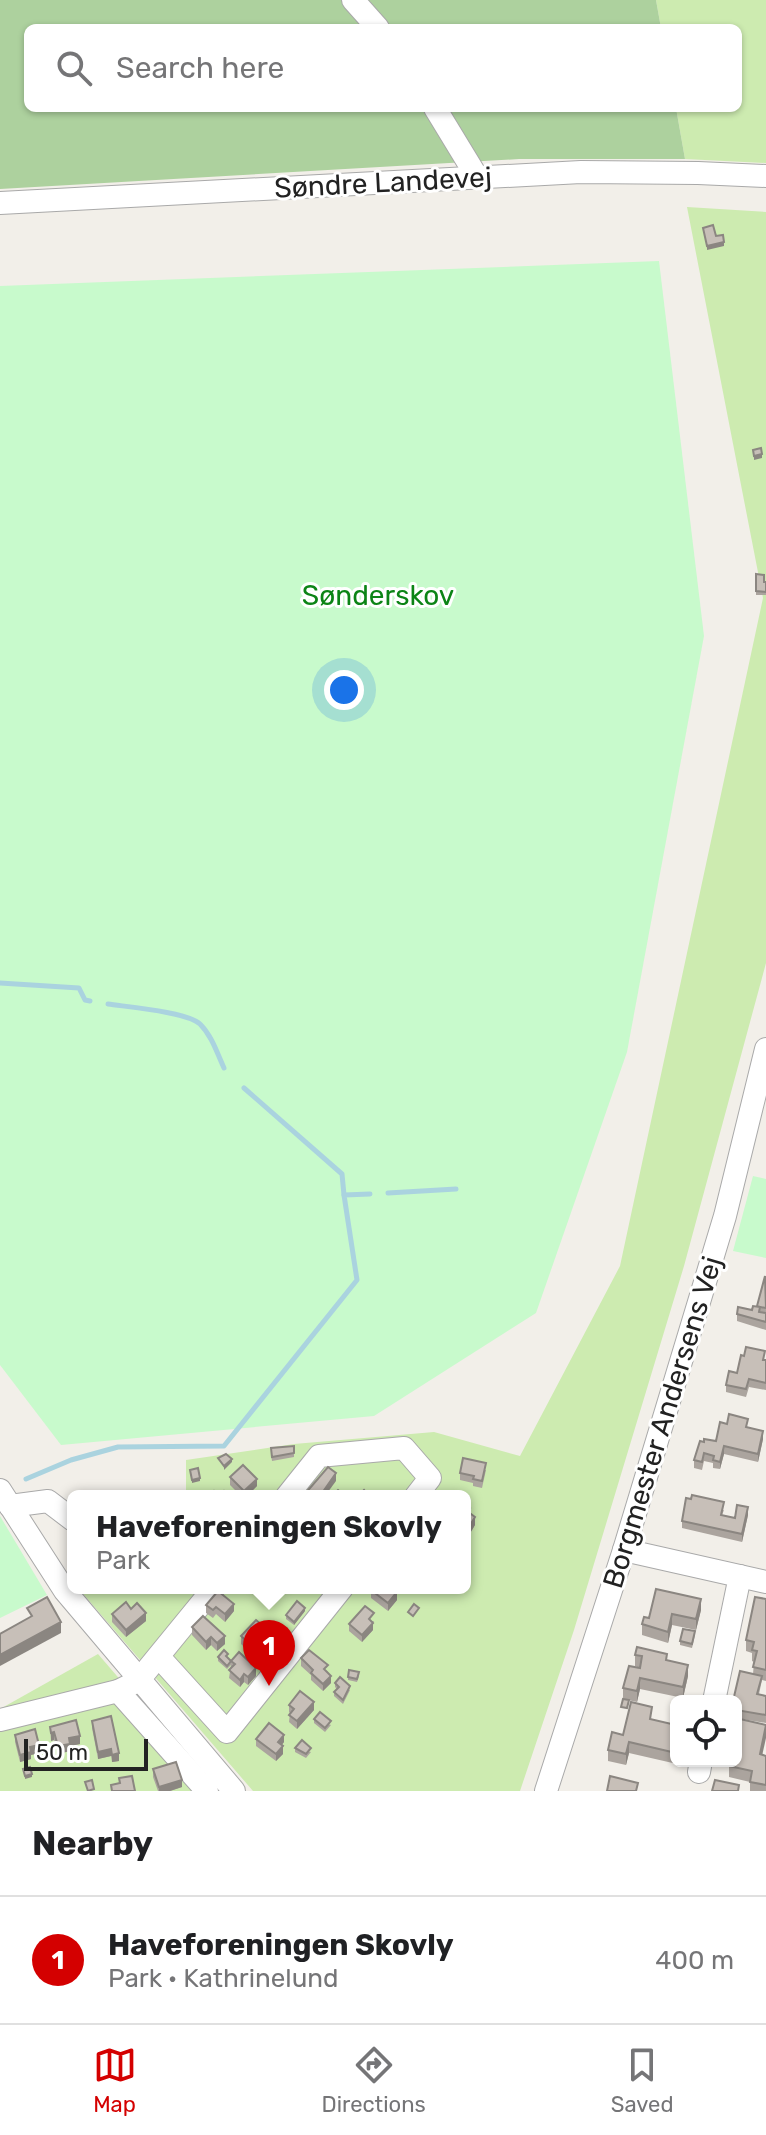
<!DOCTYPE html>
<meta charset="utf-8">
<style>
:root{--surface:#fff;--page:#f2f2f2;--text:#202124;--muted:#757577;--line:#e0e0e0;--accent:#d40000}
body{margin:0;font-family:Rubik,sans-serif;background:var(--page);color:var(--text)}
.controls{position:absolute;right:24px;bottom:24px;display:grid;overflow:hidden;border-radius:12px;box-shadow:0 2px 6px #0004}
.controls button{width:72px;height:72px;display:grid;place-items:center;padding:0;border:0;border-bottom:2px solid var(--line);background:var(--surface);color:var(--text);font:40px sans-serif}
.scale{position:absolute;left:24px;bottom:20px;width:124px;box-sizing:border-box;padding-left:8px;border:4px solid #222;border-top:0;font-size:22px;line-height:28px;white-space:nowrap;color:#222;-webkit-text-stroke:6px #fff;paint-order:stroke}
.you{position:absolute;left:344px;top:690px;width:28px;height:28px;margin:-20px;border:6px solid #fff;border-radius:50%;background:#1a73e8;box-shadow:0 0 0 12px #1a73e833}
.badge{display:grid;place-items:center;width:52px;height:52px;border-radius:50%;background:var(--accent);color:#fff;font-size:26px;font-weight:700}
.pin{position:absolute;translate:-50% -66px;filter:drop-shadow(0 2px 4px #0008)}
.pin::after{content:'';position:absolute;top:42px;width:28px;height:24px;background:inherit;clip-path:polygon(0 0,100% 0,50% 100%)}
.popup{position:absolute;left:67px;top:1490px;width:404px;height:104px;box-sizing:border-box;display:grid;place-content:center;border-radius:12px;background:var(--surface);filter:drop-shadow(0 2px 6px #0005);font-size:26px;white-space:nowrap;color:var(--muted)}
.popup b{font-size:30px;color:var(--text)}
.popup::after{content:'';position:absolute;left:50%;top:100%;margin-left:-16px;border:16px solid transparent;border-top-color:var(--surface)}
.list{margin:0;padding:0;list-style:none}
h2{display:flex;justify-content:space-between;align-items:center;height:104px;margin:0;padding:0 32px;font-size:34px}
h2 small{font-size:26px;font-weight:400;color:var(--muted)}
.list li{display:grid;grid-template-columns:52px 1fr auto;gap:24px;align-items:center;box-sizing:border-box;height:128px;padding:0 32px;border-top:2px solid var(--line)}
.list b{display:block;font-size:30px;white-space:nowrap}
.list p{margin:0;font-size:26px;white-space:nowrap;color:var(--muted)}
.list em{font-size:26px;font-style:normal;color:var(--muted)}
.icon{flex:none;width:44px;height:44px;fill:none;stroke:currentColor;stroke-width:2;stroke-linecap:round;stroke-linejoin:round}
.map{position:relative;flex:none;width:766px;height:1791px;overflow:hidden}
.search{position:absolute;background:var(--surface);box-shadow:0 2px 6px #0004;left:24px;right:24px;top:24px;height:88px;display:flex;align-items:center;gap:20px;box-sizing:border-box;padding:0 28px;border-radius:12px;color:var(--muted);font-size:30px}
.sheet{height:232px;background:var(--surface)}
nav{display:flex;justify-content:space-around;align-items:center;box-sizing:border-box;height:112px;border-top:2px solid var(--line);background:var(--surface);font-size:22px;color:var(--muted)}
nav a{display:grid;justify-items:center;gap:4px}
nav .on{color:var(--accent)}
.map>svg:first-child{display:block}
.grass{fill:#cdebb0}
.forest{fill:#add19e}
.park{fill:#c8facc}
.lines{fill:none;stroke-linecap:round;stroke-linejoin:round}
.stream{stroke:#aad3df;stroke-width:5}
.minor-casing{stroke:#a9a9a9;stroke-width:24}
.minor{stroke:#fff;stroke-width:22}
.wall{fill:#aba49e}
.shaded-wall{fill:#8b8681}
.building{fill:#c7bfb8;stroke:#8b8681;stroke-width:2}
.labels{text-anchor:middle;stroke-width:6;stroke-linejoin:round;paint-order:stroke}
.street-label{font-size:28px;fill:#222;stroke:#fff}
.park-label{font-size:28px;fill:#0c8416;stroke:#fff}
</style>
<div class="map">
<svg width="766" height="1791" viewBox="0 0 766 1791">
<rect width="100%" height="100%" fill="#f2efe9"/>
<g class="grass">
<path d="M656,0H766V163L685,159L676,108H738V28H661Z"/>
<path d="M687,207L766,212V963L684,1266L574,1630L520,1791H253L78,1588H465V1496H186V1460L294,1444L434,1432L520,1456L620,1266L763,598Z"/>
<path d="M98,1654L216,1791H0V1709Z"/>
</g>
<path class="forest" d="M0,0H656L661,28H28V108H676L685,159H519L0,189Z"/>
<g class="park">
<path d="M659,261L704,636L627,1052L536,1313L374,1416L61,1445L0,1365V286Z"/>
<path d="M753,1176L766,1179V1258L733,1251Z"/>
<path d="M0,1516L47,1595L0,1618Z"/>
</g>
<g class="lines">
<g class="stream">
<path d="M0,983L79,988L85,1000L90,1001"/>
<path d="M108,1004C128,1007 187,1012 200,1024C212,1036 217,1053 224,1068"/>
<path d="M244,1088L342,1174L344,1195"/>
<path d="M388,1193L456,1189"/>
<path d="M26,1479L71,1460L118,1447L224,1446L357,1280L344,1195L370,1194"/>
</g>
<g class="minor-casing">
<g id="minor">
<path d="M353,0L378,28"/>
<path d="M435,108L477,177"/>
<path d="M0,203L581,172L698,173L766,176"/>
<path d="M0,1490L65,1591L234,1791"/>
<path d="M287,1496L319,1456L404,1448L430,1478L416,1496"/>
<path d="M10,1506L48,1501L73,1520"/>
<path d="M624,1550L766,1582"/>
<path d="M159,1657L227,1732L342,1588"/>
<path d="M118,1691L207,1791"/>
<path d="M714,1701L740,1576"/>
<path d="M0,1720L118,1691L138,1681L214,1588"/>
<path d="M699,1772L701,1761"/>
<path d="M546,1791L624,1550L725,1216L766,1049"/>
</g>
</g>
<use href="#minor" class="minor"/>
</g>
<g class="wall">
<path d="M756,574L764,582H766V595H756Z"/>
<path d="M766,1276V1330L737,1321V1314L752,1310L757,1307Z"/>
<path d="M765,1360H766V1390L749,1387L746,1397L726,1392V1385L737,1373Z"/>
<path d="M748,1428L763,1439L758,1462L724,1454L720,1469L713,1468V1463L704,1461L702,1470L694,1468V1460L704,1442L716,1441Z"/>
<path d="M294,1446V1457L272,1461L271,1452Z"/>
<path d="M486,1470L482,1488L473,1486V1483L460,1480V1473Z"/>
<path d="M230,1477L257,1486L247,1496H241L230,1485Z"/>
<path d="M465,1503L475,1525L469,1535L465,1531Z"/>
<path d="M724,1510L722,1515L735,1518L748,1515L742,1542L682,1528V1521Z"/>
<path d="M394,1588L397,1600L388,1611L371,1598V1590Z"/>
<path d="M420,1588H434V1594L420,1593Z"/>
<path d="M656,1589L701,1610L696,1630L672,1625L668,1643L642,1635V1624L649,1618Z"/>
<path d="M766,1599V1681L762,1680L759,1694L766,1696V1723L736,1718V1701L753,1674L754,1662L752,1661V1653L746,1651V1640Z"/>
<path d="M206,1605L234,1611L225,1622L216,1614L213,1618L206,1613Z"/>
<path d="M131,1609L146,1621L126,1637L112,1622V1614Z"/>
<path d="M305,1611L294,1625L286,1619V1615Z"/>
<path d="M374,1621L373,1623V1630L362,1642L349,1631V1624Z"/>
<path d="M192,1627L225,1644L217,1651L211,1645L206,1650L192,1635Z"/>
<path d="M695,1635L692,1648L680,1645V1641Z"/>
<path d="M241,1636L268,1638L252,1654L241,1644Z"/>
<path d="M635,1655L667,1661L688,1676L683,1698L640,1689L637,1702L623,1699V1688L640,1668L635,1666Z"/>
<path d="M218,1657L228,1658L256,1676L248,1685L244,1682L240,1687L229,1678L231,1665L227,1669L218,1661Z"/>
<path d="M301,1658L328,1672L331,1683L323,1691L311,1680V1675L301,1666Z"/>
<path d="M359,1676L357,1682L348,1680V1677Z"/>
<path d="M335,1683L350,1690L343,1704L334,1696V1692L337,1689L335,1687Z"/>
<path d="M289,1705L314,1710L297,1729L289,1722L290,1713L289,1712Z"/>
<path d="M314,1719L331,1725L325,1732L314,1723Z"/>
<path d="M652,1720L676,1725L677,1764L629,1753L626,1765L608,1761V1750L623,1735Z"/>
<path d="M92,1721L119,1761L112,1762L111,1756L98,1759L92,1728Z"/>
<path d="M50,1727L80,1744L70,1746V1751L58,1754L54,1740L51,1741Z"/>
<path d="M15,1735L39,1753L31,1755V1759L20,1762L15,1742Z"/>
<path d="M256,1739L284,1742L282,1745L283,1754L276,1761L256,1746Z"/>
<path d="M295,1748L311,1752L306,1758L295,1752Z"/>
<path d="M762,1755L766,1756V1791H750V1782L729,1777V1766Z"/>
<path d="M153,1769L182,1787L170,1791H158L153,1777Z"/>
</g>
<g class="shaded-wall">
<path d="M724,242V246L707,250V246Z"/>
<path d="M762,454V458L754,460V456Z"/>
<path d="M763,1431V1439L758,1462V1454Z"/>
<path d="M724,1446V1454L720,1469V1462Z"/>
<path d="M232,1459V1462L224,1470V1466Z"/>
<path d="M336,1473V1481L325,1496H320Z"/>
<path d="M200,1478V1481L192,1483V1480Z"/>
<path d="M257,1479V1486L247,1496H244V1491Z"/>
<path d="M748,1507V1515L742,1542V1534Z"/>
<path d="M475,1517V1525L469,1535V1527Z"/>
<path d="M397,1592V1600L388,1611V1603Z"/>
<path d="M701,1599V1610L696,1630V1619Z"/>
<path d="M234,1604V1611L225,1622V1614Z"/>
<path d="M305,1608V1611L294,1625V1622Z"/>
<path d="M146,1613V1621L126,1637V1630Z"/>
<path d="M672,1614V1625L668,1643V1632Z"/>
<path d="M61,1622V1633L0,1666V1655Z"/>
<path d="M373,1623V1630L362,1642V1635Z"/>
<path d="M268,1630V1638L252,1654V1646Z"/>
<path d="M225,1636V1644L217,1651V1643Z"/>
<path d="M211,1637V1645L206,1650V1642Z"/>
<path d="M688,1665V1676L683,1698V1687Z"/>
<path d="M256,1668V1676L248,1685V1677Z"/>
<path d="M244,1674V1682L240,1687V1680Z"/>
<path d="M331,1676V1683L323,1691V1684Z"/>
<path d="M640,1678V1689L637,1702V1691Z"/>
<path d="M314,1702V1710L297,1729V1721Z"/>
<path d="M766,1727V1738L760,1765V1754Z"/>
<path d="M54,1732V1740L51,1741V1733Z"/>
<path d="M284,1735V1742L278,1749V1742Z"/>
<path d="M80,1736V1744L70,1746V1751L58,1754V1746L69,1738Z"/>
<path d="M629,1742V1753L626,1765V1754Z"/>
<path d="M39,1745V1753L31,1755V1759L20,1762V1755L30,1747Z"/>
<path d="M283,1746V1754L276,1761V1754Z"/>
<path d="M111,1749V1756L98,1759V1752Z"/>
<path d="M119,1753V1761L112,1762V1755Z"/>
<path d="M32,1774V1777L25,1779V1776Z"/>
<path d="M182,1780V1787L170,1791H159V1787Z"/>
</g>
<g class="building">
<path d="M713,225L716,236L723,235L724,242L707,246L703,228Z"/>
<path d="M761,448L762,454L754,456L753,450Z"/>
<path d="M756,574L764,575V582H766V592L756,591Z"/>
<path d="M765,1276L766,1308L760,1307L759,1312L766,1313V1322L737,1314L738,1307L752,1310L753,1306L760,1307L757,1306Z"/>
<path d="M746,1347L765,1351L763,1360H766V1383L749,1379L746,1389L726,1385L729,1371L737,1373L741,1355L744,1356Z"/>
<path d="M729,1414L748,1419L746,1427L763,1431L758,1454L724,1446L720,1462L713,1460L714,1456L704,1453L702,1462L694,1460L700,1441L704,1442V1439L716,1441L720,1422L727,1424Z"/>
<path d="M294,1446V1453L272,1457L271,1448Z"/>
<path d="M226,1454L232,1459L224,1466L218,1458Z"/>
<path d="M463,1458L486,1463L482,1481L473,1479L474,1476L460,1473Z"/>
<path d="M243,1465L257,1479L244,1491L230,1477Z"/>
<path d="M328,1467L336,1473L320,1496L304,1495Z"/>
<path d="M198,1468L200,1478L192,1480L190,1470Z"/>
<path d="M338,1490L343,1494L342,1496H332Z"/>
<path d="M364,1490L369,1496H352L356,1492L359,1495Z"/>
<path d="M214,1491L219,1496H209Z"/>
<path d="M224,1491L229,1496H219Z"/>
<path d="M692,1495L724,1502L721,1515L735,1518L737,1505L748,1507L742,1534L682,1521L686,1498L691,1499Z"/>
<path d="M465,1503L470,1508L467,1511L475,1517L469,1527L465,1523Z"/>
<path d="M91,1588H100L94,1592Z"/>
<path d="M373,1588H393L397,1592L388,1603L371,1590Z"/>
<rect x="420" y="1588" width="14" height="2"/>
<path d="M656,1589L701,1599L696,1619L672,1614L668,1632L642,1624L644,1617L649,1618Z"/>
<path d="M218,1591L234,1604L225,1614L216,1607L213,1610L206,1605Z"/>
<path d="M47,1597L61,1622L0,1655V1634L32,1616L27,1608Z"/>
<path d="M755,1597L766,1599V1670L753,1667L757,1651L752,1650L754,1642L746,1640Z"/>
<path d="M297,1601L305,1608L294,1622L286,1615Z"/>
<path d="M126,1602L131,1609L137,1603L146,1613L126,1630L112,1614Z"/>
<path d="M414,1604L419,1608L413,1616L408,1612Z"/>
<path d="M365,1606L374,1613L369,1619L373,1623L362,1635L349,1624Z"/>
<path d="M203,1616L225,1636L217,1643L211,1637L206,1642L192,1627Z"/>
<path d="M256,1620L268,1630L252,1646L241,1636Z"/>
<path d="M683,1629L695,1631L692,1644L680,1641Z"/>
<path d="M637,1647L667,1654L666,1660L688,1665L683,1687L640,1678L637,1691L623,1688L629,1666L640,1668L642,1656L635,1655Z"/>
<path d="M224,1650L228,1654L226,1656L231,1661L227,1666L218,1657Z"/>
<path d="M309,1650L328,1665L324,1669L331,1676L323,1684L311,1673L313,1670L301,1658Z"/>
<path d="M239,1652L256,1668L248,1677L244,1674L240,1680L229,1670L235,1664L231,1661Z"/>
<path d="M349,1670L359,1672L357,1679L348,1677Z"/>
<path d="M740,1671L762,1676L757,1694L766,1696V1715L736,1710V1701H733Z"/>
<path d="M340,1677L350,1686L343,1700L334,1692L339,1687L335,1683Z"/>
<path d="M300,1691L314,1702L297,1721L289,1715L294,1709L289,1705Z"/>
<path d="M623,1699L629,1700L627,1708L621,1707Z"/>
<path d="M631,1702L652,1707L650,1719L676,1725V1753L629,1742L626,1754L608,1750L612,1732L623,1735Z"/>
<path d="M320,1712L331,1721L325,1728L314,1719Z"/>
<path d="M111,1716L119,1753L112,1755L111,1749L98,1752L92,1721Z"/>
<path d="M740,1719L766,1725L760,1754L766,1756V1785L750,1782L752,1771L729,1766L731,1761H736V1737Z"/>
<path d="M76,1720L80,1736L69,1738L70,1744L58,1746L54,1732L51,1733L50,1727Z"/>
<path d="M269,1723L284,1735L278,1742L283,1746L276,1754L256,1739Z"/>
<path d="M35,1729L39,1745L30,1747L31,1752L20,1755L15,1735Z"/>
<path d="M302,1740L311,1748L306,1754L295,1748Z"/>
<path d="M176,1762L182,1780L159,1787L153,1769Z"/>
<path d="M30,1767L32,1774L25,1776L23,1769Z"/>
<path d="M132,1776L135,1791H112L111,1785L120,1783L119,1778Z"/>
<path d="M610,1776L638,1783L636,1791H607Z"/>
<path d="M92,1780L94,1789L88,1791L85,1782Z"/>
<path d="M715,1780L739,1785L738,1791H712Z"/>
</g>
<g class="labels">
<g class="street-label">
<text transform="translate(383 182) rotate(-3)" y="10">Søndre Landevej</text>
<text transform="translate(662 1422) rotate(-73)" y="10">Borgmester Andersens Vej</text>
</g>
<g class="park-label">
<text x="378" y="605">Sønderskov</text>
</g>
</g>
</svg>
<div class="controls">
<button><svg class="icon" aria-label="locate" viewBox="0 0 24 24"><circle cx="12" cy="12" r="6"/><path d="M12 2v4M12 18v4M2 12h4M18 12h4"/></svg></button>
</div>
<div class="scale">50 m</div>
<div class="you"></div>
<div class="pin badge" style="left:269px;top:1686px">1</div>
<div class="popup"><b>Haveforeningen Skovly</b>Park</div>
<div class="search"><svg class="icon" aria-label="search" viewBox="0 0 24 24"><circle cx="10" cy="10" r="6"/><path d="M15 15l6 6"/></svg>Search here</div>
</div>
<section class="sheet">
<h2>Nearby<small></small></h2>
<ul class="list">
<li><span class="badge">1</span><div><b>Haveforeningen Skovly</b><p>Park · Kathrinelund</p></div><em>400 m</em></li>
</ul>
</section>
<nav>
<a class="on"><svg class="icon" aria-label="map" viewBox="0 0 24 24"><path d="M3 6l6-2 6 2 6-2v14l-6 2-6-2-6 2zM9 4v14M15 6v14"/></svg>Map</a>
<a><svg class="icon" aria-label="directions" viewBox="0 0 24 24"><path d="M12 3l9 9-9 9-9-9zM9 14v-3h6M13 9l2 2-2 2"/></svg>Directions</a>
<a><svg class="icon" aria-label="saved" viewBox="0 0 24 24"><path d="M7 4h10v16l-5-4-5 4z"/></svg>Saved</a>
</nav>
